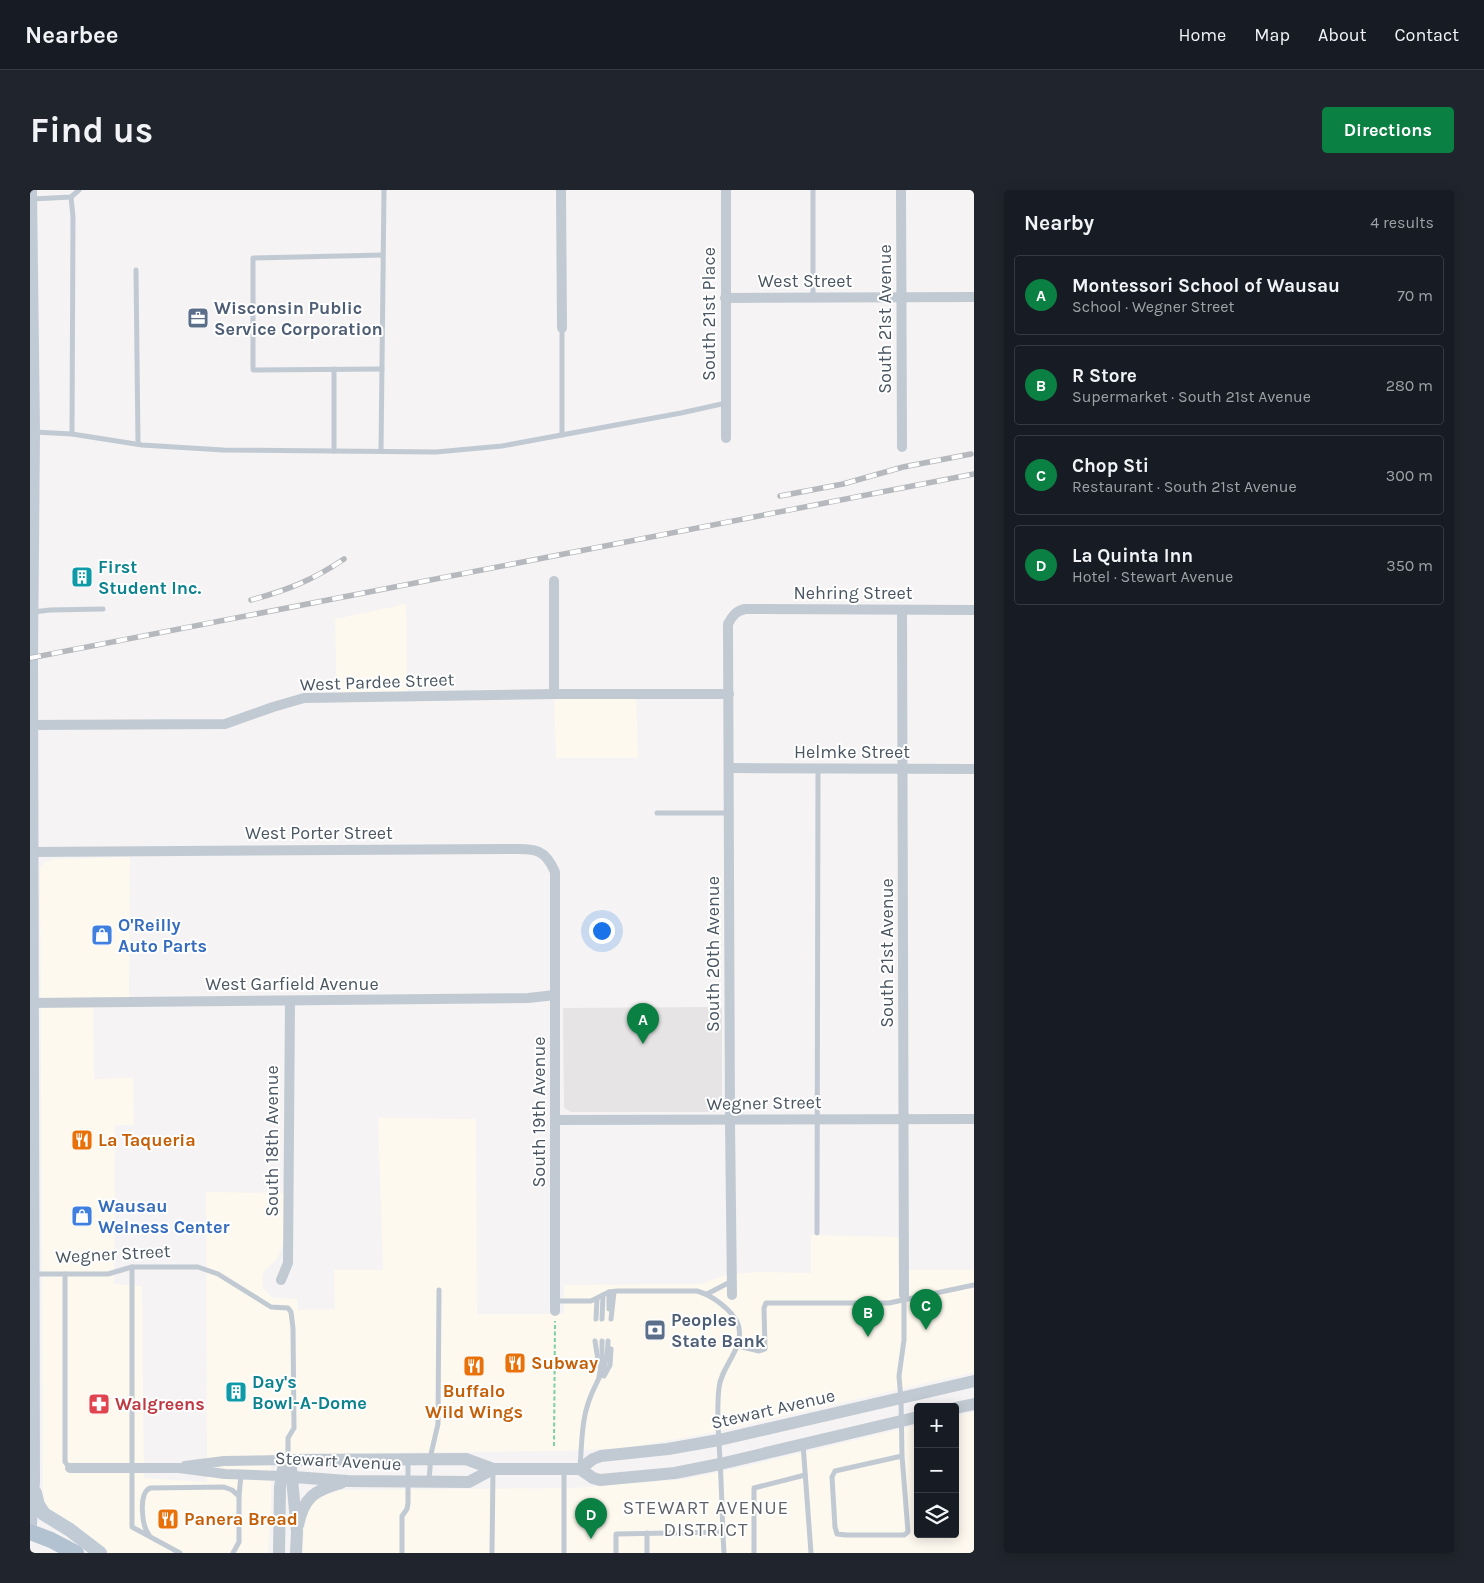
<!DOCTYPE html>
<meta charset="utf-8">
<style>
:root{--surface:#171b24;--page:#20242c;--text:#f1f3f6;--muted:#9ea1a6;--line:#363941;--accent:#0b8043}
body{margin:0;font-family:Karla,sans-serif;background:var(--page);color:var(--text)}
.controls{position:absolute;right:15px;bottom:15px;display:grid;overflow:hidden;border-radius:5px;box-shadow:0 2px 12px #0003}
.controls button{width:45px;height:45px;display:grid;place-items:center;padding:0;border:0;border-bottom:1px solid var(--line);background:var(--surface);color:var(--text);font:25px sans-serif}
.you{position:absolute;left:571px;top:740px;width:18px;height:18px;margin:-12px;border:4px solid #fff;border-radius:50%;background:#1a73e8;box-shadow:0 0 0 8px #1a73e833}
.badge{display:grid;place-items:center;width:32px;height:32px;border-radius:50%;background:var(--accent);color:#fff;font-size:16px;font-weight:700}
.pin{position:absolute;translate:-50% -41px;filter:drop-shadow(0 1px 2px #0008)}
.pin::after{content:'';position:absolute;top:26px;width:18px;height:15px;background:inherit;clip-path:polygon(0 0,100% 0,50% 100%)}
.list{margin:0;padding:0;list-style:none}
h2{display:flex;justify-content:space-between;align-items:center;height:65px;margin:0;padding:0 20px;font-size:21px}
h2 small{font-size:16px;font-weight:400;color:var(--muted)}
.list li{display:grid;grid-template-columns:32px 1fr auto;gap:15px;align-items:center;box-sizing:border-box;height:80px;margin:0 10px 10px;padding:0 10px;border:1px solid var(--line);border-radius:5px}
.list b{display:block;font-size:19px;white-space:nowrap}
.list p{margin:0;font-size:16px;white-space:nowrap;color:var(--muted)}
.list em{font-size:16px;font-style:normal;color:var(--muted)}
.icon{flex:none;width:28px;height:28px;fill:none;stroke:currentColor;stroke-width:2;stroke-linecap:round;stroke-linejoin:round}
.map{position:relative;flex:none;width:944px;height:1363px;overflow:hidden;border-radius:5px}
header{display:flex;align-items:center;gap:30px;box-sizing:border-box;height:70px;padding:0 25px;background:var(--surface);border-bottom:1px solid var(--line)}
header strong{font-size:24px}
nav{display:flex;gap:28px;margin-inline-start:auto;font-size:18px}
.intro{display:flex;align-items:center;justify-content:space-between;box-sizing:border-box;height:120px;padding:0 30px}
h1{margin:0;font-size:35px}
.button{padding:12px 22px;border-radius:5px;background:var(--accent);color:#fff;font-size:18px;font-weight:700}
main{display:flex;gap:30px;padding:0 30px}
aside{flex:1;background:var(--surface);border-radius:5px;box-shadow:0 2px 12px #0003}
.map>svg:first-child{display:block}
.commercial{fill:#fdf9ef}
.education{fill:#e6e4e5}
.lines{fill:none;stroke-linecap:round;stroke-linejoin:round}
.path{stroke:#7ad0a6;stroke-width:2;stroke-dasharray:4 2.5;stroke-linecap:butt}
.service{stroke:#c1cad2;stroke-width:5}
.minor{stroke:#c1cad2;stroke-width:10}
.tertiary{stroke:#c1cad2;stroke-width:12}
.secondary{stroke:#c1cbd6;stroke-width:14}
.primary{stroke:#b3c2d1;stroke-width:16}
.rail-casing{stroke:#b5b8bd;stroke-width:5.5}
.rail{stroke:#fff;stroke-width:4;stroke-dasharray:11;stroke-linecap:butt}
.labels{text-anchor:middle;stroke-width:4;stroke-linejoin:round;paint-order:stroke}
.street-label{font-size:18px;fill:#4a5661;stroke:#fff}
.service-label{font-size:18px;font-weight:bold;fill:#4e5e75;stroke:#fff;text-anchor:start}
.culture-label{font-size:18px;font-weight:bold;fill:#0d838f;stroke:#fff;text-anchor:start}
.shop-label{font-size:18px;font-weight:bold;fill:#366cbe;stroke:#fff;text-anchor:start}
.food-label{font-size:18px;font-weight:bold;fill:#c56008;stroke:#fff;text-anchor:start}
.health-label{font-size:18px;font-weight:bold;fill:#be3a42;stroke:#fff;text-anchor:start}
.neighbourhood-label{font-size:19px;letter-spacing:1px;fill:#5f6368;stroke:#fff}
</style>
<header>
<strong>Nearbee</strong>
<nav><a>Home</a><a>Map</a><a>About</a><a>Contact</a></nav>
</header>
<div class="intro"><h1>Find us</h1><a class="button">Directions</a></div>
<main>
<div class="map">
<svg width="944" height="1363" viewBox="0 0 944 1363">
<rect width="100%" height="100%" fill="#f5f3f3"/>
<g class="commercial">
<path d="M376,414L377,507H307L305,429Z"/>
<path d="M524,504H606L608,568H526Z"/>
<path d="M100,667L99,808L63,807L64,889L103,888L104,935H85L84,1094L112,1096L114,1288L177,1292L176,1002L256,1003V1036L252,1058L247,1069L235,1080L232,1086L233,1097L240,1106L245,1108L267,1109L268,1120L305,1119L304,1080H353L348,928L446,929L447,1124H534V1095L671,1094L695,1085L729,1082L781,1083V1045L870,1047L869,1080H944V1182L685,1242L597,1258L529,1261L241,1264V1317L238,1363H74L19,1321L13,1308L10,679L15,672L26,669Z"/>
<path d="M944,1222V1363H272L274,1339L278,1319L285,1309L309,1300L543,1298L656,1289L713,1277L888,1235V1344H925V1226Z"/>
</g>
<path class="education" d="M692,817V913L691,918L686,922H541L534,918L533,818Z"/>
<g class="lines">
<path class="path" d="M524,1256L525,1131"/>
<g class="service">
<path d="M783,0V108"/>
<path d="M41,7L43,27L42,244"/>
<path d="M2,9L41,7L49,0"/>
<path d="M106,80L108,254"/>
<path d="M352,179L223,180V68L353,65"/>
<path d="M4,242L42,244L112,255L193,260L406,262L472,256L651,223L696,213"/>
<path d="M532,245V138"/>
<path d="M304,261V179"/>
<path d="M351,261L354,0"/>
<path d="M3,422L20,420L73,419"/>
<path d="M627,623H699"/>
<path d="M787,1043L788,578"/>
<path d="M102,1077V1337L150,1363"/>
<path d="M3,1084H78L102,1077H168L188,1084L241,1117L258,1118L261,1122L263,1138L264,1238L258,1248V1270"/>
<path d="M35,1084V1272L40,1278"/>
<path d="M677,1104L702,1091"/>
<path d="M525,1111H561L579,1102L587,1101H667C682,1105 702,1120 708,1134C716,1158 691,1175 689,1198C686,1222 689,1247 690,1271C692,1302 692,1332 694,1363"/>
<path d="M579,1119V1102"/>
<path d="M566,1129L567,1109"/>
<path d="M572,1129L573,1105"/>
<path d="M581,1129L584,1102"/>
<path d="M565,1151L569,1176"/>
<path d="M708,1156L729,1161L735,1159L734,1118L736,1113H859L944,1095"/>
<path d="M574,1186L580,1175L581,1159"/>
<path d="M569,1187L572,1170V1151"/>
<path d="M773,1254L781,1363"/>
<path d="M872,1266L805,1281L802,1287L805,1337L807,1344L816,1345H874L878,1342L872,1266L871,1210L869,1186L874,1150V1105"/>
<path d="M550,1276C552,1256 551,1236 557,1217C564,1191 578,1182 578,1151"/>
<path d="M534,1279V1363"/>
<path d="M399,1291L401,1264L408,1234L409,1100"/>
<path d="M617,1343V1363"/>
<path d="M119,1345C112,1336 108,1304 120,1298L194,1297L202,1300L209,1306"/>
<path d="M203,1363L209,1352V1306L211,1285"/>
<path d="M372,1363V1326L377,1319L378,1313V1270"/>
<path d="M462,1363L463,1280"/>
<path d="M586,1363V1344L693,1342"/>
<path d="M724,1363V1298L775,1285"/>
</g>
<g class="minor">
<path d="M531,0L532,138"/>
<path d="M871,0L872,257"/>
<path d="M695,108L944,107"/>
<path d="M696,248V0"/>
<path d="M872,420L874,1105"/>
<path d="M524,504V391"/>
<path d="M0,535L195,534L243,517L274,508L524,504H699"/>
<path d="M699,578L944,579"/>
<path d="M0,662L473,659C500,660 513,654 525,682V1121"/>
<path d="M0,813L498,808L525,805"/>
<path d="M525,930L944,929"/>
<path d="M251,1090L258,1073L260,811"/>
<path d="M702,1105L700,931L698,434C702,426 706,421 715,419L944,420"/>
<path d="M155,1276L194,1271L258,1270"/>
<path d="M40,1278H149L195,1284L251,1286"/>
</g>
<g class="tertiary">
<path d="M925,1218L944,1214"/>
<path d="M258,1270L436,1269L463,1279H550L563,1269L571,1266L638,1259L689,1250L944,1191"/>
<path d="M261,1278L267,1342L266,1363"/>
<path d="M550,1279L563,1288L570,1290L645,1283L690,1274L888,1227"/>
<path d="M251,1286L317,1291L439,1292L463,1279"/>
<path d="M268,1335C274,1307 285,1300 311,1293"/>
<path d="M249,1363L250,1297L253,1279"/>
</g>
<g class="secondary">
<path d="M5,1303L8,1315L14,1324L40,1340L70,1363"/>
<path d="M0,1334L3,1291L1,468L3,242L0,0"/>
</g>
<path class="primary" d="M0,1342L21,1350L46,1363"/>
<g class="rail-casing">
<g id="rail">
<path d="M750,306L813,294L873,277L941,264"/>
<path d="M221,410C258,400 283,390 314,369"/>
<path d="M0,468L944,284"/>
</g>
</g>
<use href="#rail" class="rail"/>
</g>
<defs>
<g id="office-square" transform="scale(1.125)"><rect x="-9" y="-9" width="18" height="18" rx="4" fill="#5c6f8a" stroke="#fff"/><path d="M-6-3h4V-5.5h4V-3h4V5H-6ZM-1-4.5V-3h2v-1.5ZM-6 0V1H6V0Z" fill="#fff"/></g>
<g id="building-square" transform="scale(1.125)"><rect x="-9" y="-9" width="18" height="18" rx="4" fill="#0f9aa8" stroke="#fff"/><path d="M-4-6H4V6H1V3H-1V6H-4ZM-2.5-4.3h1.7v1.8h-1.7ZM.8-4.3h1.7v1.8H.8ZM-2.5-1h1.7V.8h-1.7ZM.8-1h1.7V.8H.8Z" fill="#fff"/></g>
<g id="shop-square" transform="scale(1.125)"><rect x="-9" y="-9" width="18" height="18" rx="4" fill="#3f7fe0" stroke="#fff"/><path d="M-5-2.5h2.3a2.7 3.5 0 0 1 5.4 0H5L5.5 6h-11ZM-1.5-2.5h3a1.5 2.3 0 0 0-3 0Z" fill="#fff"/></g>
<g id="restaurant-square" transform="scale(1.125)"><rect x="-9" y="-9" width="18" height="18" rx="4" fill="#e8710a" stroke="#fff"/><path d="M-5-6h1v4h1v-4h1v4h1v-4h1v5L-1.5 .5V6h-2V.5L-5-1ZM5-6V6H3V1.5H1.5Q1.5-4 5-6Z" fill="#fff"/></g>
<g id="bank-square" transform="scale(1.125)"><rect x="-9" y="-9" width="18" height="18" rx="4" fill="#5c6f8a" stroke="#fff"/><path d="M-6-4H6V4H-6ZM0-2.3a2.3 2.3 0 1 0 0 4.6a2.3 2.3 0 1 0 0-4.6Z" fill="#fff"/></g>
<g id="pharmacy-square" transform="scale(1.125)"><rect x="-9" y="-9" width="18" height="18" rx="4" fill="#e0444e" stroke="#fff"/><path d="M-2-6h4v4h4v4h-4v4h-4v-4h-4v-4h4Z" fill="#fff"/></g>
</defs>
<g fill-rule="evenodd">
<use href="#office-square" x="168" y="128"/>
<use href="#building-square" x="52" y="387"/>
<use href="#shop-square" x="72" y="745"/>
<use href="#restaurant-square" x="52" y="950"/>
<use href="#shop-square" x="52" y="1026"/>
<use href="#bank-square" x="625" y="1140"/>
<use href="#restaurant-square" x="485" y="1173"/>
<use href="#restaurant-square" x="444" y="1176"/>
<use href="#building-square" x="206" y="1202"/>
<use href="#pharmacy-square" x="69" y="1214"/>
<use href="#restaurant-square" x="138" y="1329"/>
</g>
<g class="labels">
<g class="street-label">
<text x="775" y="97">West Street</text>
<text transform="translate(679 124) rotate(-90)" y="6">South 21st Place</text>
<text transform="translate(855 129) rotate(-90)" y="6">South 21st Avenue</text>
<text x="823" y="409">Nehring Street</text>
<text transform="translate(347 492) rotate(-2)" y="6">West Pardee Street</text>
<text x="822" y="568">Helmke Street</text>
<text x="289" y="649">West Porter Street</text>
<text transform="translate(857 763) rotate(-90)" y="6">South 21st Avenue</text>
<text transform="translate(683 764) rotate(-90)" y="6">South 20th Avenue</text>
<text x="262" y="800">West Garfield Avenue</text>
<text transform="translate(734 913) rotate(-1)" y="6">Wegner Street</text>
<text transform="translate(509 922) rotate(-90)" y="6">South 19th Avenue</text>
<text transform="translate(242 951) rotate(-90)" y="6">South 18th Avenue</text>
<text transform="translate(83 1064) rotate(-3)" y="6">Wegner Street</text>
<text transform="translate(743 1219) rotate(-13)" y="6">Stewart Avenue</text>
<text transform="translate(308 1271) rotate(3)" y="6">Stewart Avenue</text>
</g>
<g class="service-label">
<text x="184" y="124">Wisconsin Public<tspan x="184" dy="21">Service Corporation</tspan></text>
<text x="641" y="1136">Peoples<tspan x="641" dy="21">State Bank</tspan></text>
</g>
<g class="culture-label">
<text x="68" y="383">First<tspan x="68" dy="21">Student Inc.</tspan></text>
<text x="222" y="1198">Day's<tspan x="222" dy="21">Bowl-A-Dome</tspan></text>
</g>
<g class="shop-label">
<text x="88" y="741">O'Reilly<tspan x="88" dy="21">Auto Parts</tspan></text>
<text x="68" y="1022">Wausau<tspan x="68" dy="21">Welness Center</tspan></text>
</g>
<g class="food-label">
<text x="68" y="956">La Taqueria</text>
<text x="501" y="1179">Subway</text>
<text x="444" y="1207" text-anchor="middle">Buffalo<tspan x="444" dy="21">Wild Wings</tspan></text>
<text x="154" y="1335">Panera Bread</text>
</g>
<g class="health-label">
<text x="85" y="1220">Walgreens</text>
</g>
<g class="neighbourhood-label">
<text x="676" y="1324">STEWART AVENUE<tspan x="676" dy="22">DISTRICT</tspan></text>
</g>
</g>
</svg>
<div class="controls">
<button>+</button>
<button>−</button>
<button><svg class="icon" aria-label="layers" viewBox="0 0 24 24"><path d="M12 4l9 5-9 5-9-5zM3 14l9 5 9-5"/></svg></button>
</div>
<div class="you"></div>
<div class="pin badge" style="left:613px;top:854px">A</div>
<div class="pin badge" style="left:838px;top:1147px">B</div>
<div class="pin badge" style="left:896px;top:1140px">C</div>
<div class="pin badge" style="left:561px;top:1349px">D</div>
</div>
<aside>
<h2>Nearby<small>4 results</small></h2>
<ul class="list">
<li><span class="badge">A</span><div><b>Montessori School of Wausau</b><p>School · Wegner Street</p></div><em>70 m</em></li>
<li><span class="badge">B</span><div><b>R Store</b><p>Supermarket · South 21st Avenue</p></div><em>280 m</em></li>
<li><span class="badge">C</span><div><b>Chop Sti</b><p>Restaurant · South 21st Avenue</p></div><em>300 m</em></li>
<li><span class="badge">D</span><div><b>La Quinta Inn</b><p>Hotel · Stewart Avenue</p></div><em>350 m</em></li>
</ul>
</aside>
</main>
